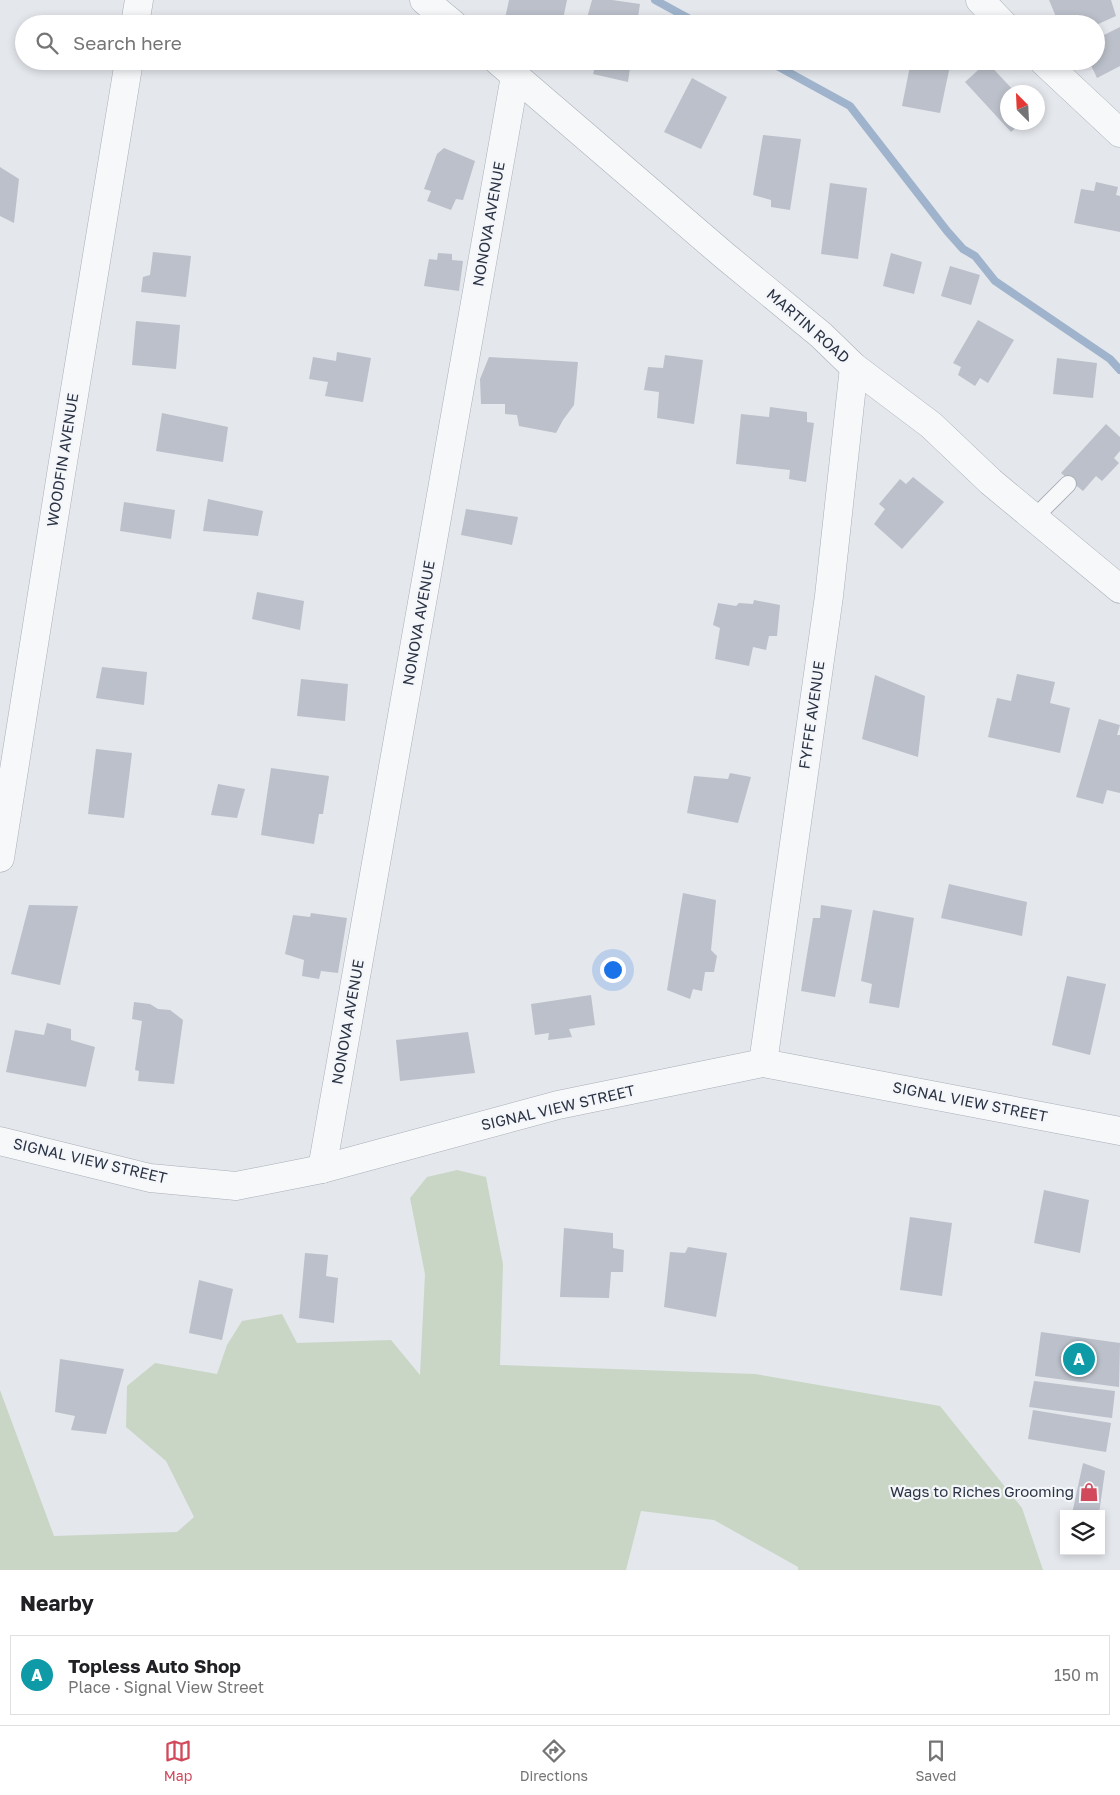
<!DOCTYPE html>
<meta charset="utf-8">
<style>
:root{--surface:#fff;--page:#f6f6f6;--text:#202124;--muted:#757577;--line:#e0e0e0;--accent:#d1495b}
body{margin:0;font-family:"Golos Text",sans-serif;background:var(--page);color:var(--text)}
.controls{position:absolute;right:15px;bottom:15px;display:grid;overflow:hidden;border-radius:0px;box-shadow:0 2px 8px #0003}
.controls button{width:45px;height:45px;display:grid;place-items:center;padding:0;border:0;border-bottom:1px solid var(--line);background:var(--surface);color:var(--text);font:25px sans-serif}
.compass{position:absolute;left:1000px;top:85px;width:45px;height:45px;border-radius:50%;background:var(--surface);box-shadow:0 2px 8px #0003;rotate:336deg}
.you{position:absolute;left:612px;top:969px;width:18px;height:18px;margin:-12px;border:4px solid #fff;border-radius:50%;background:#1a73e8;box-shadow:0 0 0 8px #1a73e833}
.badge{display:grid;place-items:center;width:32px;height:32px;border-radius:50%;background:var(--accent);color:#fff;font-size:16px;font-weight:700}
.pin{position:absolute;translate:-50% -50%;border:2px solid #fff;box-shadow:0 1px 5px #0006}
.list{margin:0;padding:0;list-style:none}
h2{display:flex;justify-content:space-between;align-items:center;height:65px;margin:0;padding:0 20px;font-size:21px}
h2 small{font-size:16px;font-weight:400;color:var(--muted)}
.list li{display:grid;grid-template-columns:32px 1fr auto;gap:15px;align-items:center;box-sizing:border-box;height:80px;margin:0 10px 10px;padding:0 10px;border:1px solid var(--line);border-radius:0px}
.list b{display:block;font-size:19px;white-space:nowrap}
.list p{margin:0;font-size:16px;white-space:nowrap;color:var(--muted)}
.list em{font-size:16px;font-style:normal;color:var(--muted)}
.icon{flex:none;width:28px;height:28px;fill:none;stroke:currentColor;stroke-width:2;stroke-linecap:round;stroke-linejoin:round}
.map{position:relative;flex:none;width:1120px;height:1570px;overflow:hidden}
.search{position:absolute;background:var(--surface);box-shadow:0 2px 8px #0003;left:15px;right:15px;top:15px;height:55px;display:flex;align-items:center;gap:12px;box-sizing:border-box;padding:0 18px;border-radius:28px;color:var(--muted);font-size:19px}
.sheet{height:155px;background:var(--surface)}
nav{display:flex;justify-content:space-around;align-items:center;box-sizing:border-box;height:70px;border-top:1px solid var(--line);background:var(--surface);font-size:14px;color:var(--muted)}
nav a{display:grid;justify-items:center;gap:2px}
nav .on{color:var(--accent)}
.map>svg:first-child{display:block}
.green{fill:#c9d6c5}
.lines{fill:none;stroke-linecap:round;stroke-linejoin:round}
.stream{stroke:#9fb4cc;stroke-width:8}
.building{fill:#bbc0ca}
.service-casing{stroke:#a9aeb7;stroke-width:18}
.minor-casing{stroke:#a9aeb7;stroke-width:29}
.service{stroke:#f7f8fa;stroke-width:16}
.minor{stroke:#f7f8fa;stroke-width:28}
.labels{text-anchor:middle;stroke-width:4.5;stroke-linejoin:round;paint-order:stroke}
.street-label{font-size:15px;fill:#2b3445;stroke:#f4f6f9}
.poi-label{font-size:15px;fill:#2b3445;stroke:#f4f6f9;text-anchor:end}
</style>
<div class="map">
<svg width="1120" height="1570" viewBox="0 0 1120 1570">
<rect width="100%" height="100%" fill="#e4e7ec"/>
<path class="green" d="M457,1170L486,1177L503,1264L500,1365L755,1374L940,1406L1022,1508L1043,1570H798V1567L714,1520L641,1511L626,1570H0V1390L54,1536L177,1532L194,1517L166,1461L126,1427L127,1386L155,1363L217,1374L227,1345L242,1321L282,1314L297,1343L391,1340L420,1375L425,1274L410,1198L427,1177Z"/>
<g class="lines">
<g class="stream">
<path d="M655,0L699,24"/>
<path d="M768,61L850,106L947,231L963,249L975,256L995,281L1110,359L1120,370"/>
</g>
</g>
<g class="building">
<path d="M509,0H567L562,24L504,23Z"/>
<path d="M592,0H612L640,4L637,24H590L587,18Z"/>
<path d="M1049,0H1111L1116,16L1096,25L1059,24Z"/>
<path d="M1120,27V66L1097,78L1089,61H1096V39Z"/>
<path d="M631,61L628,82L593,74L596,64L589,62Z"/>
<path d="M911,61H951L940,113L902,106Z"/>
<path d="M987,62L1015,92H1008V122H1022L1011,132L965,82Z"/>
<path d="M692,78L727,97L701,149L664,132Z"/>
<path d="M763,135L801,139L790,210L771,207V200L753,195Z"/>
<path d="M444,148L475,161L463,200L456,199L451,210L427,201L431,191L424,189L437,154Z"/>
<path d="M0,167L19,179L14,223L0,216Z"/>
<path d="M1096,182L1118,187L1116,195L1120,196V232L1074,223L1081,189L1094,191Z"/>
<path d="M830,183L867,188L858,259L821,254Z"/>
<path d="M153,252L191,256L186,297L141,292L143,277L150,275Z"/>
<path d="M438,253L452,254V260L463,261L459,291L424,286L429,259L437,260Z"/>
<path d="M891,253L922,262L914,294L883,286Z"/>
<path d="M950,266L980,275L971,305L941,296Z"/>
<path d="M978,320L1014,340L988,383L980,378L975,386L958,375L961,367L953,363Z"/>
<path d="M136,321L180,325L176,369L132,365Z"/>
<path d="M337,352L371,358L363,402L325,396L328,382L309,379L313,357L336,361Z"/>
<path d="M665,355L703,360L694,424L657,418L659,392L644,390L648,367L663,368Z"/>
<path d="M489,357L578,362L574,405L563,420L556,433L519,426L517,415L505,414V404H481L480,379Z"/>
<path d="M1057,358L1097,363L1093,398L1053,394Z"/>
<path d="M770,407L807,412V422L814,423L806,482L789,479L790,470L736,464L741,414L769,417Z"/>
<path d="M162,413L228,427L223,462L156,451Z"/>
<path d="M1106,424L1120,437V451L1114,458L1119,463L1102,481L1096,476L1083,491L1061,473Z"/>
<path d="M913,477L944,502L902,549L874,524L885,509L879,504L900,479L906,484Z"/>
<path d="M208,499L263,511L258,536L203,531Z"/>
<path d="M124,502L175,510L171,539L120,531Z"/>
<path d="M466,509L518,517L512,545L461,535Z"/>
<path d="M257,592L304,601L300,630L252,619Z"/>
<path d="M754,600L780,605L777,636H769L766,650L753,647L749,666L715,659L720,628L713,625L718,603L736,606L739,603L753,604Z"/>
<path d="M102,667L147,672L144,705L96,698Z"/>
<path d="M1017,674L1055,682L1050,703L1070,708L1060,753L988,737L997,698L1011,701Z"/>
<path d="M875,675L925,696L918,757L862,739Z"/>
<path d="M301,679L348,684L345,721L297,716Z"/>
<path d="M1099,719L1120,725L1117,735H1120V793L1107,790L1103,804L1076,797Z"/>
<path d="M96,749L132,753L124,818L88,814Z"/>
<path d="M271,768L329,776L323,814H319L314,844L261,835Z"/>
<path d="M730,773L751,777L738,823L687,813L694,776L728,779Z"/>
<path d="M218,784L245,789L237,818L211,815Z"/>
<path d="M949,884L1027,902L1022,936L941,918Z"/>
<path d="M683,893L716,900L711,950L717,956L714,972H705L702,991L693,989L690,999L667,990Z"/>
<path d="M29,905L78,906L60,985L11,974Z"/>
<path d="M821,905L852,910L835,997L801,991L813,918H820Z"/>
<path d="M873,910L914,918L899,1008L869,1003L872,984L861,981Z"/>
<path d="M311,913L347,918L338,973L321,971L319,979L302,976L304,960L285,954L293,915L310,917Z"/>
<path d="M1067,976L1106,984L1090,1055L1052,1045Z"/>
<path d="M591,995L595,1025L569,1029L572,1037L548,1040L549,1033L535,1035L531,1004Z"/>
<path d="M134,1002L150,1004L158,1009L170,1010L183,1020L174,1084L138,1081L139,1071L135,1070L142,1021L132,1019Z"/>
<path d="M47,1023L71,1029V1040L95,1047L86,1087L6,1072L15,1030L44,1035Z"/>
<path d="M468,1032L475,1073L400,1081L396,1040Z"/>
<path d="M1044,1190L1089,1200L1080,1253L1034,1243Z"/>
<path d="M910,1217L952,1223L942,1296L900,1290Z"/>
<path d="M564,1228L613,1233V1248L624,1250L623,1272H611L609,1298L560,1297Z"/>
<path d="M688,1247L727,1253L716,1317L664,1307L670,1252L685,1253Z"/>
<path d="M305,1253L328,1255L326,1276L338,1278L334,1323L299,1318Z"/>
<path d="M199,1280L233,1289L222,1340L189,1333Z"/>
<path d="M1041,1332L1120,1343L1119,1387L1035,1376Z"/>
<path d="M60,1359L124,1369L106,1434L71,1430L75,1416L55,1412Z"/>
<path d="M1034,1381L1115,1391L1112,1418L1029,1407Z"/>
<path d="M1033,1410L1111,1423L1106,1452L1028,1439Z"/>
<path d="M1083,1463L1105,1471L1099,1514H1072Z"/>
</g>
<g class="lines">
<g class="service-casing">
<path id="service" d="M1034,518L1068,484"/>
</g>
<g class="minor-casing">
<g id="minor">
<path d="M424,0L453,24"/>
<path d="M980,0L1003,24"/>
<path d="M135,24L139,0"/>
<path d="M498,61L725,256L821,335L854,367L931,425L991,482L1120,589"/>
<path d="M1043,61L1120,133"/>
<path d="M0,858L62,468L129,61"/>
<path d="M763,1063L829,596L854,367"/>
<path d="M0,1141L150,1178L236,1186L322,1169L558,1105L763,1063L1120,1131"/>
<path d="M322,1169L515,76"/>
</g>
</g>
<use href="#service" class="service"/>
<use href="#minor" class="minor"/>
</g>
<defs>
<g id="shop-bare" transform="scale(1.5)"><path d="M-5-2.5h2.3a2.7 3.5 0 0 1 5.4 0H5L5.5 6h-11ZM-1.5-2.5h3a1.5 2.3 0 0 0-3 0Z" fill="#d1495b" stroke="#f4f6f9" stroke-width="2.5" paint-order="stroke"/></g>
</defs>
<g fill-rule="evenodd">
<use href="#shop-bare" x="1089" y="1492"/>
</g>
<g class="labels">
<g class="street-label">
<text transform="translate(489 224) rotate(-80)" y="5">NONOVA AVENUE</text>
<text transform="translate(808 326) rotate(41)" y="5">MARTIN ROAD</text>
<text transform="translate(63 460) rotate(-81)" y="5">WOODFIN AVENUE</text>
<text transform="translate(419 623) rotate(-80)" y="5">NONOVA AVENUE</text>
<text transform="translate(812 715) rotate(-82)" y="5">FYFFE AVENUE</text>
<text transform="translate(348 1022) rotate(-80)" y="5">NONOVA AVENUE</text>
<text transform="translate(970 1102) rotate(11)" y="5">SIGNAL VIEW STREET</text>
<text transform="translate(558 1108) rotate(-13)" y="5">SIGNAL VIEW STREET</text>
<text transform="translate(90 1161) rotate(13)" y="5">SIGNAL VIEW STREET</text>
</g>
<g class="poi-label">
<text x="1074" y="1497">Wags to Riches Grooming</text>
</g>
</g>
</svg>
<div class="controls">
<button><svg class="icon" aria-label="layers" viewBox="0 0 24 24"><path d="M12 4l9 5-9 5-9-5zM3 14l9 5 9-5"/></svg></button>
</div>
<svg class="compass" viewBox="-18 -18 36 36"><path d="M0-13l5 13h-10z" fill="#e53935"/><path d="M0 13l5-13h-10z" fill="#757577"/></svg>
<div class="you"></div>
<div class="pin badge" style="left:1079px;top:1359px;background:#0f9aa8">A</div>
<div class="search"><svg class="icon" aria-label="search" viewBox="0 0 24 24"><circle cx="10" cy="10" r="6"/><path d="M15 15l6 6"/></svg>Search here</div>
</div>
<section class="sheet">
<h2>Nearby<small></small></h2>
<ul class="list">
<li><span class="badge" style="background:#0f9aa8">A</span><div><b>Topless Auto Shop</b><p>Place · Signal View Street</p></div><em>150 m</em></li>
</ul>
</section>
<nav>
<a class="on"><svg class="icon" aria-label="map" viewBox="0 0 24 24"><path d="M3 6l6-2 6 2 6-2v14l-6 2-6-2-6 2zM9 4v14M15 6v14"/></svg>Map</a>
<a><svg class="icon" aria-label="directions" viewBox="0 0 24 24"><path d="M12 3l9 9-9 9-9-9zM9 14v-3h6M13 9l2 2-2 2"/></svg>Directions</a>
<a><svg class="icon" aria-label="saved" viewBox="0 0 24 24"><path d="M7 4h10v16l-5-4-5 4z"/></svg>Saved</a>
</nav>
